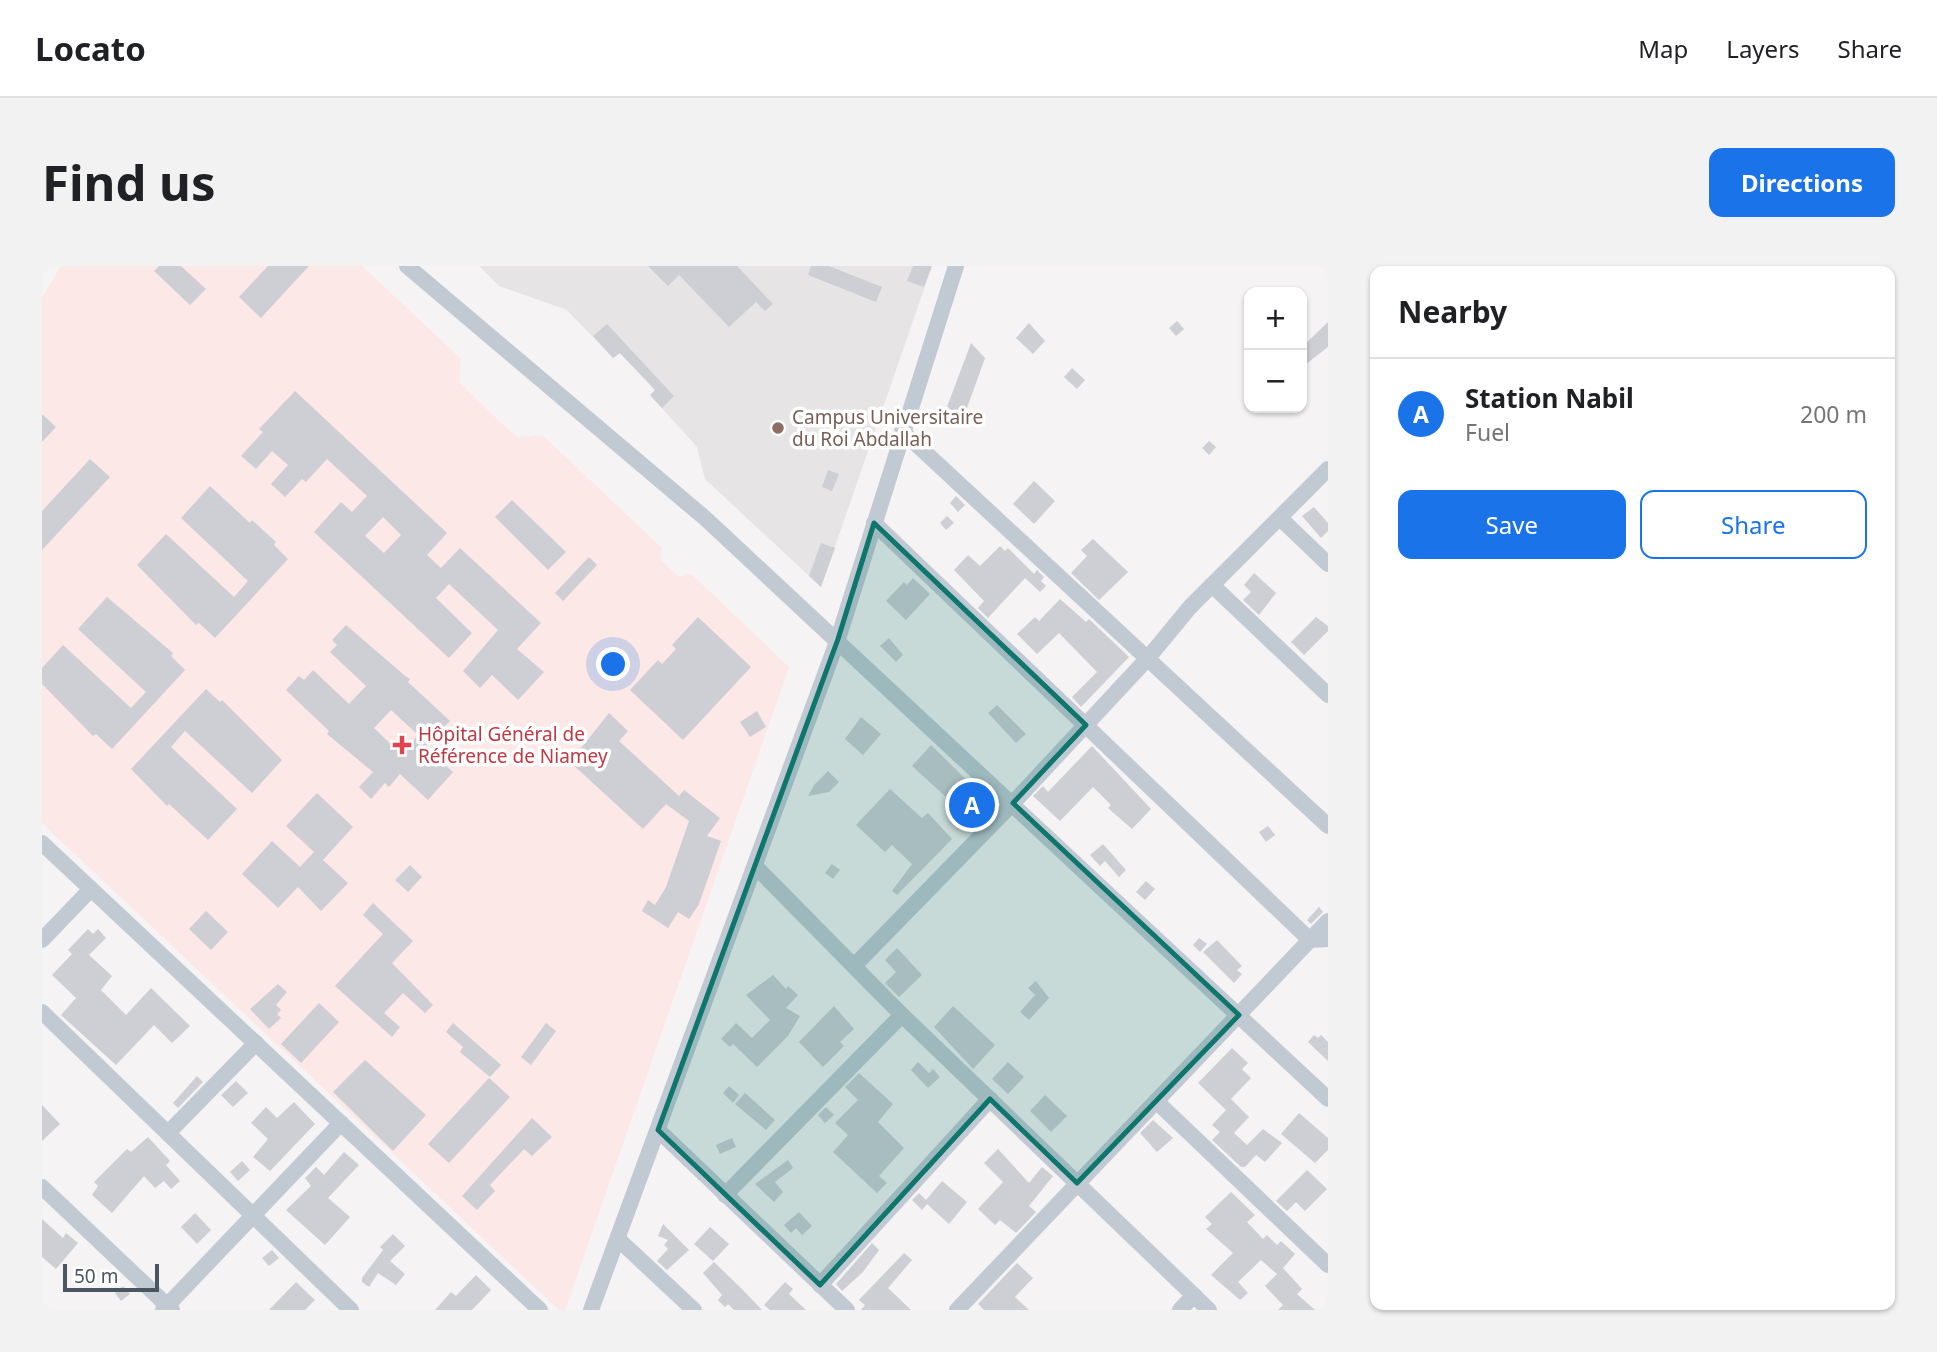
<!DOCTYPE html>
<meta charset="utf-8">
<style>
:root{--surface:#fff;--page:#f2f2f2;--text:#202124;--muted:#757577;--line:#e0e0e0;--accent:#1a73e8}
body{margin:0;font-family:"Noto Sans",sans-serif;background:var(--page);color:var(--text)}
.controls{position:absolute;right:21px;top:21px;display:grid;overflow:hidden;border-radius:14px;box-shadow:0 2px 5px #0004}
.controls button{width:63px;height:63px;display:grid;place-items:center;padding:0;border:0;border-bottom:2px solid var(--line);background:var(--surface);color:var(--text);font:35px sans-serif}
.scale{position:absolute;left:21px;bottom:18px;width:96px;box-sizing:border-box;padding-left:7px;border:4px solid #4a5661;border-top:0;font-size:19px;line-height:24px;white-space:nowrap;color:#4a5661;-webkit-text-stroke:5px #fff;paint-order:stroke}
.you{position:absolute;left:572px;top:399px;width:24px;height:24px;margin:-18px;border:5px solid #fff;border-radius:50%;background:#1a73e8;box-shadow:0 0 0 10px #1a73e833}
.badge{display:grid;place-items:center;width:46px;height:46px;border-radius:50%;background:var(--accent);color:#fff;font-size:23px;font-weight:700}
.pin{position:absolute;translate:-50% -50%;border:4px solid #fff;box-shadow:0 2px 7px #0006}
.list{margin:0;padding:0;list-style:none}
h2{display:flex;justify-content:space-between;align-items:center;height:91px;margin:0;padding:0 28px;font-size:30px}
h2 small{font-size:23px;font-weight:400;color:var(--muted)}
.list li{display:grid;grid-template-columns:46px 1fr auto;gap:21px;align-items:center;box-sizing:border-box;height:112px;padding:0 28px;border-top:2px solid var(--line)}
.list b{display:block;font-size:26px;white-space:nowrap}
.list p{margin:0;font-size:23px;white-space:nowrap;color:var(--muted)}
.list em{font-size:23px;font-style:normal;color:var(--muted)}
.actions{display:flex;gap:14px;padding:21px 28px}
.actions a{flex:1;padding:16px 0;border:2px solid var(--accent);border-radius:14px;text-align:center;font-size:24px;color:var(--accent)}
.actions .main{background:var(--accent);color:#fff}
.map{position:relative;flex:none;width:1286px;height:1044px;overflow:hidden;border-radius:14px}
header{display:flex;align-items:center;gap:42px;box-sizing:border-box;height:98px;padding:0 35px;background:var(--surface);border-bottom:2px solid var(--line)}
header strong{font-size:33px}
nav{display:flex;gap:38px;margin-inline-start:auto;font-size:24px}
.intro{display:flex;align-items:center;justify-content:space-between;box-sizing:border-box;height:168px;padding:0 42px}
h1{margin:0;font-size:49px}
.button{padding:18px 32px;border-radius:14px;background:var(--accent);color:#fff;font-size:24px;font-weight:700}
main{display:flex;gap:42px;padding:0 42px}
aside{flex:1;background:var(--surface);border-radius:14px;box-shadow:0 2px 5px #0004}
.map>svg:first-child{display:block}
.education{fill:#e6e4e5}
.medical{fill:#fce8e6}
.building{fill:#cdcfd5;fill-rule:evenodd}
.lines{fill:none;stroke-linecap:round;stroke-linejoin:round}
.minor{stroke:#c1cad2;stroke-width:16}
.marked{fill:#0f766e;fill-opacity:0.2;stroke:#0f766e;stroke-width:5;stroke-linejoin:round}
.education-dot{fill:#8d6e63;stroke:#fff;stroke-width:2.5}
.health-dot{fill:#e0444e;stroke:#fff;stroke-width:2.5}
.labels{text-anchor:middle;stroke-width:7;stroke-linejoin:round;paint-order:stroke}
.education-label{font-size:19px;fill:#785e54;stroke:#fff;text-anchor:start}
.health-label{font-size:19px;fill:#be3a42;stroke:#fff;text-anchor:start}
</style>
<header>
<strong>Locato</strong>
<nav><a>Map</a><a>Layers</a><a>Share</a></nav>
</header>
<div class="intro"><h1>Find us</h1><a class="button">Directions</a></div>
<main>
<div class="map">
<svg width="1286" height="1044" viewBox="0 0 1286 1044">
<rect width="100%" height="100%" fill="#f5f3f3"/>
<path class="education" d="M437,0H890L779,321L663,213L655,181L608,129L613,124L578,87L571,92L525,44L457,20Z"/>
<path class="medical" d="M19,0H320L419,93L417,116L460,158L477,172L500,169L620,282L618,294L637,311L649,308L747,401L523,1044H517L0,557V32Z"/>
<g class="building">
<path d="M117,0H139L164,23L148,39L112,5Z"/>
<path d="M226,0H267L219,52L197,31Z"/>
<path d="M606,0H695L731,38L723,45L714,36L687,61L637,9L626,20Z"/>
<path d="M769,0H787L840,21L834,36L766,9Z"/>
<path d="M871,0H890L882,21L865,15Z"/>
<path d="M1135,55L1142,63L1134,70L1127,62Z"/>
<path d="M1286,56V81L1264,98L1260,92V81Z"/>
<path d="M987,57L1003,75L991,88L974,72Z"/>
<path d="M565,58L632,130L620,142L608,129L613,124L578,87L571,92L551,70Z"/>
<path d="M929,77L943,92L921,153L905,141Z"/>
<path d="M1030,102L1043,114L1035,123L1022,111Z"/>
<path d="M253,125L405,267L385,289L399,302L418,282L499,357L475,383L502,406L476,434L450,409L438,422L421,405L456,364L407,318L394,332L430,367L407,392L272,266L299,236L310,246L325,230L285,193L264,216L260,213L243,231L229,218L246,199L230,185L214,203L199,190L221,166L217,163ZM341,251L359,269L342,287L323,270Z"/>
<path d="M0,148L14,161L0,176Z"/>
<path d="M1167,175L1174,181L1167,189L1160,182Z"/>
<path d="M48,193L68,211L0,284V245Z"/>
<path d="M786,204L797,208L790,225L780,221Z"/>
<path d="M992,215L1013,235L992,258L971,238Z"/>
<path d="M168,220L208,257L210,254L234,276L232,279L246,293L173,372L157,357L154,359L95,299L124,268L192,331L206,315L139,252Z"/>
<path d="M914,230L923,239L916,246L908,237Z"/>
<path d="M470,234L524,286L506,304L453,251Z"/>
<path d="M1272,241L1286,257V265L1279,272L1260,250Z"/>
<path d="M905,250L912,257L904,264L898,257Z"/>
<path d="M1051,273L1086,306L1057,334L1029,307L1045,290L1039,284Z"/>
<path d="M779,277L793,282L779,321L767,310Z"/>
<path d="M958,280L963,285L966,282L992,308L995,304L1002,311L999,315L1004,320L998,326L983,312L946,352L936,342L942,335L912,304L926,289L938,300Z"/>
<path d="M547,291L555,299L521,335L513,327Z"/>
<path d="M1212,307L1234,327L1217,349L1201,334L1209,326L1202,319Z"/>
<path d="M871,312L888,328L864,354L844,335L862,316L865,319Z"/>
<path d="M65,331L131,387L129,390L143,404L70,483L54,468L51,470L0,418V402L21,379L89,442L104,426L36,363Z"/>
<path d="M1018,333L1044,356L1047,353L1087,391L1039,441L1030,431L1055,406L1017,367L995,388L975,368L993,351L997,355Z"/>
<path d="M656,351L709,401L641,474L588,424L616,394L620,398L634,383L630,379Z"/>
<path d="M1274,351L1286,360V365L1262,389L1249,376Z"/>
<path d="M304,359L362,409L368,413L366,416L408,455L383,481L411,506L386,534L358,508L347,521L343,517L329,533L317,521L331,506L285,468L287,465L244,424L257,410L262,414L271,404L307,438L324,420L288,386L295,379L290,374ZM349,444L376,469L359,488L332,462Z"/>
<path d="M847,372L861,389L854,396L838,380Z"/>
<path d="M164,423L178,436L180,434L240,494L210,527L143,465L129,481L195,543L166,574L127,538L125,540L89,503Z"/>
<path d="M955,439L984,468L974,477L946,447Z"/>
<path d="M715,445L724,461L708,471L698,456Z"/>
<path d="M567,447L586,465L577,475L637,530L642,524L678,552L665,570L679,575L657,638L647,653L636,646L626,662L600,645L606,634L613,639L624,621L647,555L624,538L601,563L528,496Z"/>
<path d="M819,451L839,468L821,489L803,473Z"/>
<path d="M889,479L949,538L934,552L909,526L904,531L870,500Z"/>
<path d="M1050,480L1109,543L1090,563L1066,542L1069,539L1051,521L1018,555L991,530L1001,520L1006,526Z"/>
<path d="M786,505L797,516L787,526L766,530L772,519Z"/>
<path d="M848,523L880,552L886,547L910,573L855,629L850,625L870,598L850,579L843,586L814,559Z"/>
<path d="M275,527L311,561L281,594L306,617L279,645L256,621L236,642L200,608L230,575L258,601L272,586L244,560Z"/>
<path d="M1226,560L1233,569L1224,576L1217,566Z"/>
<path d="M1061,578L1084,604L1077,611L1063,595L1058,600L1048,589Z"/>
<path d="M790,598L798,604L791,613L783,607Z"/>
<path d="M368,599L380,611L366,626L353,614Z"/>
<path d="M1104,615L1113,623L1103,634L1094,626Z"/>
<path d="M331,637L371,675L350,697L391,739L383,747L361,727L342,747L358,761L350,771L293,720L341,668L321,649Z"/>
<path d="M1277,641L1281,646L1269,658L1265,654Z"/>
<path d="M164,645L186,666L169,684L147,663Z"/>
<path d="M46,663L51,668L56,663L64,672L47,689L70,710L59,724L84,749L109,722L148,760L130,777L112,759L74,799L19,749L34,732L10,709L30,688L26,684Z"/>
<path d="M1157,672L1165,678L1158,686L1151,679Z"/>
<path d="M1175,674L1200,700L1195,704L1200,708L1192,717L1161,686Z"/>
<path d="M855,682L880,709L857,731L843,717L854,706L843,694Z"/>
<path d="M731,709L744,723L746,720L756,729L744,742L758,750L746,770L715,801L691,778L688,781L679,773L694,757L710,772L728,754L704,729Z"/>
<path d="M994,715L1007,732L987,754L978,746L993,729L986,722Z"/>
<path d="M236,718L245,726L234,739L239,744L235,748L239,752L227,763L208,743Z"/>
<path d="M277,737L297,756L259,797L239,778Z"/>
<path d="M792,740L812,763L798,776L802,780L781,801L757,776Z"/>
<path d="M911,740L953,779L931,803L892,761Z"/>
<path d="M411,757L459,799L448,811L418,786L421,781L404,766Z"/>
<path d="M504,757L514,765L489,799L479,791Z"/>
<path d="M1272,769L1276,772L1279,769L1286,776V795L1266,776Z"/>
<path d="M1190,782L1206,797L1200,803L1209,812L1189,833L1207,851L1192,867L1205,879L1221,863L1240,877L1223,896L1214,889L1203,901H1199L1170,874L1178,866L1170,859L1184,844L1156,817Z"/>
<path d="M323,794L384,849L351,885L291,826Z"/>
<path d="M876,796L887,807L891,803L898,811L886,822L869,804Z"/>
<path d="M966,796L982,811L966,828L950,813Z"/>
<path d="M817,807L851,838L836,856L862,882L837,910L845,917L835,927L791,886L806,869L793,857L816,834L803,821Z"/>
<path d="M155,810L161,816L136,842L131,837Z"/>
<path d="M447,812L468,831L407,897L386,878Z"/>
<path d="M194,815L206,827L191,841L179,829Z"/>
<path d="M687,820L697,829L691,837L681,827Z"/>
<path d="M703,827L733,854L724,864L693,838Z"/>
<path d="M1003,829L1025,850L1009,866L988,845Z"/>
<path d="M252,836L273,858L228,905L211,891L226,873L209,857L224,841L235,852Z"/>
<path d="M0,839L18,858L0,875Z"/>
<path d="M784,841L792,849L783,857L776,849Z"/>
<path d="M1257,847L1286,872V884L1273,897L1239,868Z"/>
<path d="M490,852L510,871L490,890L482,883L448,919L453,925L435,944L420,930Z"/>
<path d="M1111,854L1131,872L1115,886L1098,867Z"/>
<path d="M106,871L128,895L124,899L138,915L129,923L122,915L113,922L102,910L70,947L50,929L56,920L52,916L85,883L89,886Z"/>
<path d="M690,872L694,881L678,888L674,879Z"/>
<path d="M956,883L987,917L1000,901L1011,910L987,940L994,946L974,967L958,954L953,959L936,943L961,916L942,897Z"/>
<path d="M302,886L317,899L286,932L308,951L283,979L244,944L269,920L263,912L274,901L282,909Z"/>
<path d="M746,894L751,902L733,916L741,926L732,936L713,918Z"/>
<path d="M200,895L208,904L196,915L188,906Z"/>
<path d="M1265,904L1285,923L1263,945L1254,936L1245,945L1234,935Z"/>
<path d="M900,915L925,936L907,958L885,938L880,944L870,934L877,927L884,934Z"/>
<path d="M1189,926L1213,949L1205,956L1221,973L1225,969L1235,979L1239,975L1253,988L1241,1002L1260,1023L1255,1028L1273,1044H1236L1241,1039L1223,1020L1235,1008L1219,994L1196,1016L1206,1027L1198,1034L1169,1009L1191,987L1164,963L1170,958L1163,951Z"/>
<path d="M757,946L770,960L760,969L754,962L749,967L742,959Z"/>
<path d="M153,947L169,964L155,978L139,961Z"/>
<path d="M0,953L21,972L24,967L36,977L14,1003L0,991Z"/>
<path d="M621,958L647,984L625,1004L615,995L626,983L622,979L626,974L616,970Z"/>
<path d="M668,961L687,978L671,995L652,978Z"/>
<path d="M351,968L363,980L348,995L363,1008L354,1019L336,1007L327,1021L320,1016V1012L341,984L338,981Z"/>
<path d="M830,977L837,984L821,1006L800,1025L794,1018Z"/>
<path d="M230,984L237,992L227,1000L220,992Z"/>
<path d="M862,987L870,994L846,1022L869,1044H819L823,1039L817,1034Z"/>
<path d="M672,996L701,1024L720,1044H692L686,1038L683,1041L676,1034L680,1029L661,1007Z"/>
<path d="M975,997L991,1012L973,1031L987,1044H942L936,1038Z"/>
<path d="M434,1009L449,1024L430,1044H393L409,1026L414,1030Z"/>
<path d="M254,1016L273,1034L263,1044H227Z"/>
<path d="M743,1016L751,1023L747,1028L764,1044H728L722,1039Z"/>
<path d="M81,1020L88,1028L79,1035L73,1027Z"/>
</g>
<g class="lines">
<g class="minor">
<path d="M365,0L664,253L1286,833"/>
<path d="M860,165L1286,560"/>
<path d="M1238,252L1286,298"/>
<path d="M832,257L1268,674L1286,673"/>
<path d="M1170,319L1286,429"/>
<path d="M0,577L498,1044"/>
<path d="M713,600L860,749L1167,1044"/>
<path d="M0,674L49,623"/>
<path d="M812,700L971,537L1106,392L1148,341L1286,203"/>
<path d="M0,746L309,1044"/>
<path d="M1114,835L1286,999"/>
<path d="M616,864L805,1044"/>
<path d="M126,867L214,777"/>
<path d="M0,921L130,1044"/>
<path d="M683,929L860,749"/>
<path d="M576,973L652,1044"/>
<path d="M778,1019L948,833"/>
<path d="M121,1044L299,857"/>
<path d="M549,1044L796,373L914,0"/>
<path d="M915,1044L1286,655"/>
<path d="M1138,1044L1152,1029"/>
</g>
</g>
<path class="marked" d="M832,257L1044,459L971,537L1197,749L1035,917L948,833L778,1019L616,864L796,373Z"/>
<circle class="education-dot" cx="736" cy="162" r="7"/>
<path class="health-dot" d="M356.5 468.5h7v7h7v7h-7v7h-7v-7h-7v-7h7z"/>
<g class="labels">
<g class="education-label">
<text x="750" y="158">Campus Universitaire<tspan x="750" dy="22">du Roi Abdallah</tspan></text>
</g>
<g class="health-label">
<text x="376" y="475">Hôpital Général de<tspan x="376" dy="22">Référence de Niamey</tspan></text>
</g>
</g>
</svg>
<div class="controls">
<button>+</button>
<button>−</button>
</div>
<div class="scale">50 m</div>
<div class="you"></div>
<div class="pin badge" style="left:930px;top:539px">A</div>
</div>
<aside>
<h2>Nearby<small></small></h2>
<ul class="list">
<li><span class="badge">A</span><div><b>Station Nabil</b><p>Fuel</p></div><em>200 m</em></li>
</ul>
<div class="actions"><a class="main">Save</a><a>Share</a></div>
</aside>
</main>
